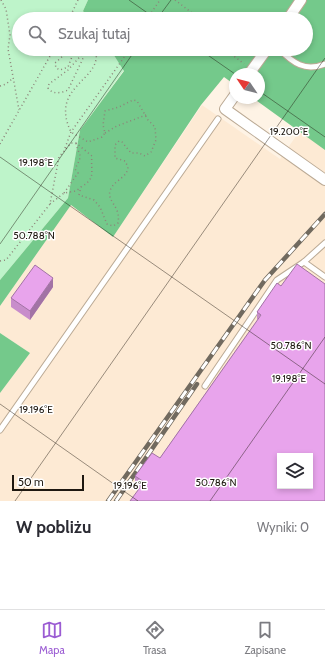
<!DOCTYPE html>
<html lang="pl">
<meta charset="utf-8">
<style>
:root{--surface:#fff;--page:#f2f2f3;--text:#2b2b33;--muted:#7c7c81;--line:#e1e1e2;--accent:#9b5cd3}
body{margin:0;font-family:Cabin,sans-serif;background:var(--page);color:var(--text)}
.controls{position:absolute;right:12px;bottom:12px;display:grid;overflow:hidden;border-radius:0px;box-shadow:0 2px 6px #0003}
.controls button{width:36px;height:36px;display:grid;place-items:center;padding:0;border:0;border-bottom:1px solid var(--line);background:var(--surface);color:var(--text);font:20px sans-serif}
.compass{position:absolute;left:229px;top:68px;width:36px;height:36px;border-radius:50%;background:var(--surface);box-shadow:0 2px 6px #0003;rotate:305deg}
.scale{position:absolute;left:12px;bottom:10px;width:72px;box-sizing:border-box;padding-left:4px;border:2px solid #1e1810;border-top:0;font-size:11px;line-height:14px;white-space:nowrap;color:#1e1810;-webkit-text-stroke:3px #fff;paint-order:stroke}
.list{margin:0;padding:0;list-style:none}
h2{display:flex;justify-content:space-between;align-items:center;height:52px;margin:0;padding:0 16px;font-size:17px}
h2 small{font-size:13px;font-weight:400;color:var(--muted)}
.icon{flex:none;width:22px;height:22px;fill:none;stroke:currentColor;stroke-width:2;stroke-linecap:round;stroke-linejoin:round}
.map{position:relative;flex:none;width:325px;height:501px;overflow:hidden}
.search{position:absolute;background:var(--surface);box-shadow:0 2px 6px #0003;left:12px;right:12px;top:12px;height:44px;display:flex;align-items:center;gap:10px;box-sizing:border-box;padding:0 14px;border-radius:22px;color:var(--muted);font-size:15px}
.sheet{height:108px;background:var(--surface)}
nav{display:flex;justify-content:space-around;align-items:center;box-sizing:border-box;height:56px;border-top:1px solid var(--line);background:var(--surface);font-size:11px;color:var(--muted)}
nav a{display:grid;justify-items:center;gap:2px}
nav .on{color:var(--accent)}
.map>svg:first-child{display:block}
.built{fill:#fdead4;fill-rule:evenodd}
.green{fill:#bef4ca}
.forest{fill:#74c98b}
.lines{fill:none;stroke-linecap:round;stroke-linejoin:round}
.lane-casing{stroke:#bbaa95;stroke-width:7}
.street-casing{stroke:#bbaa95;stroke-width:12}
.path{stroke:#8d8479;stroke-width:1.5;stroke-dasharray:1 3;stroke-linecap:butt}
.lane{stroke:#fff;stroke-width:5}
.street{stroke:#fff;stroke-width:10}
.rail-casing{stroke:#716a5f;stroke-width:4.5}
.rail{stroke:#fff;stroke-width:3;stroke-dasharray:9;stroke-linecap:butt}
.wall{fill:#c88dcb}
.shaded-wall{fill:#a273a5}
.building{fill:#e8a4ec;stroke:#a273a5;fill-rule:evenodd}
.ticks{fill:none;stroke:#1e1810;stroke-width:1;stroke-opacity:0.45}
.ticks-label{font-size:10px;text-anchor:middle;fill:#1e1810;stroke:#fff;stroke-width:3;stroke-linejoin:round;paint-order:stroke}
</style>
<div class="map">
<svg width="325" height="501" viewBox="0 0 325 501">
<rect width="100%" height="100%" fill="#fef3e5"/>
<path class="built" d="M325,95V501H0V393L30,353L0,333V306L71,205L113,237L202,105L280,159ZM280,456H310V486H280Z"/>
<path class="green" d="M0,0H88L83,11L89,19H19V49H110L124,70L80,130L68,198L0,280Z"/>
<g class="forest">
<path d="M88,0H325V150L253,98H259V74H235V85L224,77L201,105L113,237L71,205L0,306V280L68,198L80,130L124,71L110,49H306V19H89L83,11Z"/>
<path d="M0,333L30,353L0,393Z"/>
</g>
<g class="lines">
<g class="lane-casing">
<g id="lane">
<path d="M279,49C293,63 305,72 325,64"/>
<path d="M304,262L325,277"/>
<path d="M205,386L277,280L304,262L325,243"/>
<path d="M0,430L218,119"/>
</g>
</g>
<g class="street-casing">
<g id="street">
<path d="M288,19L301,0"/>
<path d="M249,74L267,49"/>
<path d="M235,95L225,109L325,180"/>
</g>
</g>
<g class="path">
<path d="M1,0L6,9L10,35L8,49L19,110"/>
<path d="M175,0L200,19"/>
<path d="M69,19L78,0"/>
<path d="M147,19L160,0"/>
<path d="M71,49L55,63L56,68L60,70L68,67L75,49"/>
<path d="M225,49L244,64"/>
<path d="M0,86L6,84L12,79"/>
<path d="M105,133L117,126L146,115"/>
<path d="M0,144L54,49"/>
<path d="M65,148L71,132L130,49"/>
<path d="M64,193L78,173L75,169C84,152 79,158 76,143"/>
<path d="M50,204L64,193L76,191L80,188"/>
<path d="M0,261L6,260L50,204L59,157L71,143H76L92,156C90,171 97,178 81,187L79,195L94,200L100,207L107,224L113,226L118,223C121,206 107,202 110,191C113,180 127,179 128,167L125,161L115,158V145L119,141L122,142L131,153H139L145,156L151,152L156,140L155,127L148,120L137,101L133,100L119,107L105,111L103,125L105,133L102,137L88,142L71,132C49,86 101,81 96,52L92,49L86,52L68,90C61,93 53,95 48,88L49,84L68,70L87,49"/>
</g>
<use href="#lane" class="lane"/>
<use href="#street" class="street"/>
<g class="rail-casing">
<g id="rail">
<path d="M108,501L265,280L325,214"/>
<path d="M116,501L197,384"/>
</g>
</g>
<use href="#rail" class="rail"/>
</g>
<g class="wall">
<path d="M281,286L139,489L135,486V476L160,458L257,320V312Z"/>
<path d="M53,287L30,320L11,307V298Z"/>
</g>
<path class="shaded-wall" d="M53,278V287L30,320V311Z"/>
<g class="building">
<path d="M297,264L325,284V501H130L144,482L135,476L152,453L160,458L261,315L257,312L277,283L281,286ZM280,456H310V486H280Z"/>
<path d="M35,265L53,278L30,311L11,298Z"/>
</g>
<path class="ticks" d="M129,0L156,19M157,19L171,0M199,49L235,74M259,91L325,137M0,157L325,384M0,244L136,49M0,404L138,501M15,501L325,58M210,501L325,337"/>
<g class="ticks-label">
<text x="289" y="135">19.200°E</text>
<text x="36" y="166">19.198°E</text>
<text x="34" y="239">50.788°N</text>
<text x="291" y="349">50.786°N</text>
<text x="289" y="382">19.198°E</text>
<text x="36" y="413">19.196°E</text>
<text x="216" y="486">50.786°N</text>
<text x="130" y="489">19.196°E</text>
</g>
</svg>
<div class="controls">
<button><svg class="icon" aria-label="layers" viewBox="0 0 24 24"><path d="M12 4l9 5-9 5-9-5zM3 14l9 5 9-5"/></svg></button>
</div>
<svg class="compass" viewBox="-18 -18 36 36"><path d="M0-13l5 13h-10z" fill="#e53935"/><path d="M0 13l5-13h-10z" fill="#7c7c81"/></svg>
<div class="scale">50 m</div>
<div class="search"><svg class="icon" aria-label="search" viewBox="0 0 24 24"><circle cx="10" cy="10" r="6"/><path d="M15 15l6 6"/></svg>Szukaj tutaj</div>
</div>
<section class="sheet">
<h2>W pobliżu<small>Wyniki: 0</small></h2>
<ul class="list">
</ul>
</section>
<nav>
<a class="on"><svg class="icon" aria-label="map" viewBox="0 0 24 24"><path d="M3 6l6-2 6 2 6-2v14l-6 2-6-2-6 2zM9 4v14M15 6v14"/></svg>Mapa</a>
<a><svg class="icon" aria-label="directions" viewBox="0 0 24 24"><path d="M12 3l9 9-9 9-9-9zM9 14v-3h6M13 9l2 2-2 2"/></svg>Trasa</a>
<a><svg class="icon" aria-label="saved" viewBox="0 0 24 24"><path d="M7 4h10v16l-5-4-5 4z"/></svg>Zapisane</a>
</nav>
